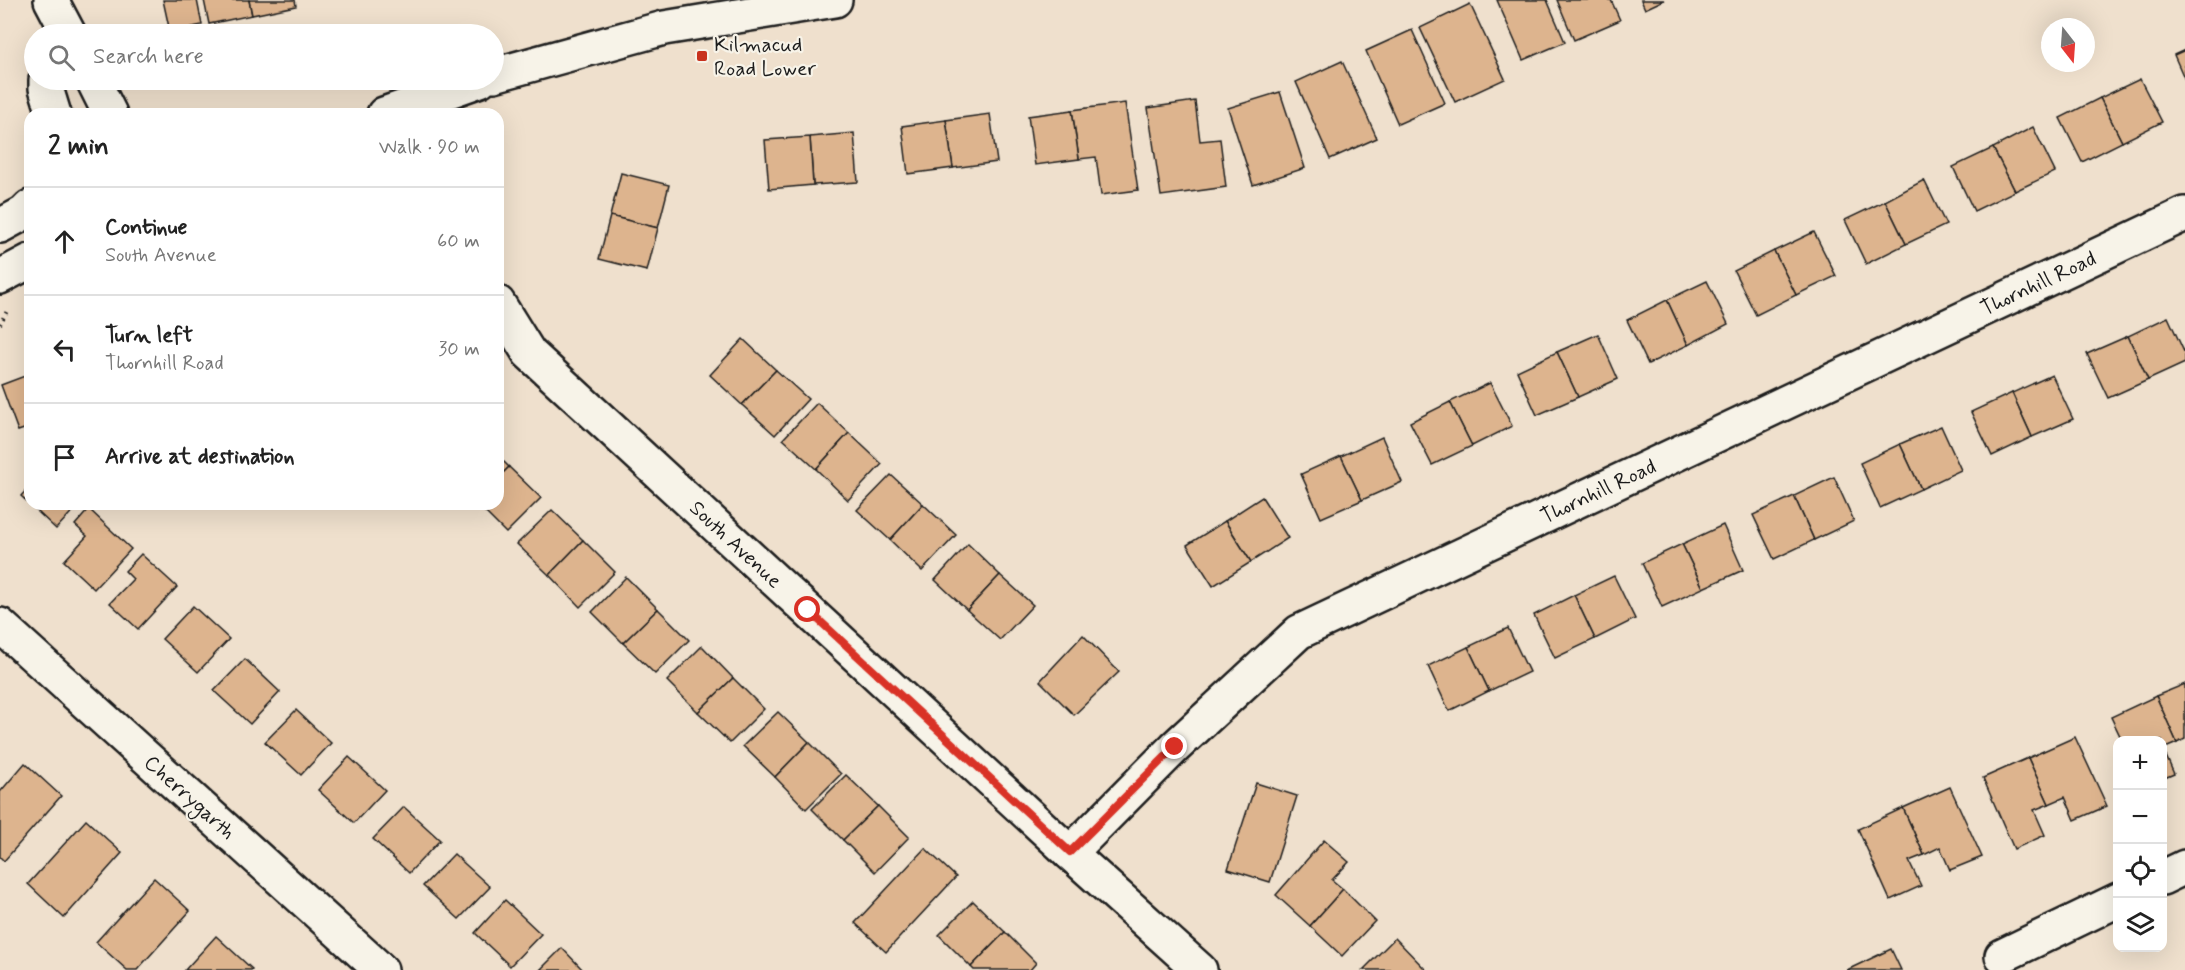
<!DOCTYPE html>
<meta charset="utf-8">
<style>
:root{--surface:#fff;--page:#f6f6f6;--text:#222;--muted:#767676;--line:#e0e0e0}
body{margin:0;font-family:Mynerve,sans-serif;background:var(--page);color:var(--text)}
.controls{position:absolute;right:18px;bottom:18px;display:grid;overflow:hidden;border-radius:12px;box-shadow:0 6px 24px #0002}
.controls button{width:54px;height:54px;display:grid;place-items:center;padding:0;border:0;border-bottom:2px solid var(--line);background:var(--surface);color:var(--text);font:30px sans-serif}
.compass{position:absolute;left:2041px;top:18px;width:54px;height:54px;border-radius:50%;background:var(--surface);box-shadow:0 6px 24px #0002;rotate:163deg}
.stop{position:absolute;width:18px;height:18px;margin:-14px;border:4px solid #d93025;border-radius:50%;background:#fff}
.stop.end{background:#d93025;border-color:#fff;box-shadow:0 2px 6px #0008}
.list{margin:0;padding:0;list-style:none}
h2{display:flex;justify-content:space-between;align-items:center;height:78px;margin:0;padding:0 24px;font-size:26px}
h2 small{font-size:20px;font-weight:400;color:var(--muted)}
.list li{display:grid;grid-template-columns:39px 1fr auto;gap:18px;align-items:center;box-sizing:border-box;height:108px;padding:0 24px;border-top:2px solid var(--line)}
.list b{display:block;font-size:22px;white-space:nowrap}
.list p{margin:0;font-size:20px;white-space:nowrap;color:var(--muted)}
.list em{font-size:20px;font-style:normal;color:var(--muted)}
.icon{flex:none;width:33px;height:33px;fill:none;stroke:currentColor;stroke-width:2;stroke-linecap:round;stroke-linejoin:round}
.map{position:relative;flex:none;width:2185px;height:970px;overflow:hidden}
.search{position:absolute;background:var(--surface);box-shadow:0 6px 24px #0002;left:24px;top:24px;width:480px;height:66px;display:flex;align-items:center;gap:15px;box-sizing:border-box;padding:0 21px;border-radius:33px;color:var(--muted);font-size:22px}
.panel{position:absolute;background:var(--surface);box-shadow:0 6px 24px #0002;left:24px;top:108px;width:480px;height:402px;border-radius:18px}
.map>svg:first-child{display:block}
.building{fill:#ddb48e;stroke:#1c1c1c;stroke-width:1.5}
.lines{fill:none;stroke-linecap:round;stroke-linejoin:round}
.street-casing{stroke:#1c1c1c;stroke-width:38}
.secondary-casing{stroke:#1c1c1c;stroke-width:38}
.path{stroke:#1c1c1c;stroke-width:4;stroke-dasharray:1.5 4.5;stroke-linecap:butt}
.street{stroke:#f7f3e8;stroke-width:33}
.secondary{stroke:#f7f3e8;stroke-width:33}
.route{stroke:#d93025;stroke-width:8}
.poi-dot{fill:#c8321e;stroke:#f7f3e8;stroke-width:2}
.labels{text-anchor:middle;stroke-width:4.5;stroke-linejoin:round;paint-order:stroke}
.poi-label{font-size:21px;fill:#1c1c1c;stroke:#f7f3e8;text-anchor:start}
.street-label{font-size:21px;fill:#1c1c1c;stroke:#f7f3e8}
</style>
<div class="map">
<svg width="2185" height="970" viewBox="0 0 2185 970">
<rect width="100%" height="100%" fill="#efe0cd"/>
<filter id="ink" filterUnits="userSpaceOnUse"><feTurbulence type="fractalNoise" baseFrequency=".0167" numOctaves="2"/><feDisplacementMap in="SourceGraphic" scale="12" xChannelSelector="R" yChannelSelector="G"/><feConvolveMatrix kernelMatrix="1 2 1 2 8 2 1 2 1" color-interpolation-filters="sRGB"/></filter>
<g filter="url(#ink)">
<g class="building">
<path d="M163,0H197L202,25L170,32Z"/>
<path d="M204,0H249L252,15L209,24Z"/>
<path d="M249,0H295L296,6L252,15Z"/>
<path d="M1497,0H1547L1565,42L1523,60Z"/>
<path d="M1557,0H1611L1620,20L1574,40Z"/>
<path d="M1641,0H1664L1645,9Z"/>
<path d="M1470,4L1505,79L1455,102L1420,28Z"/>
<path d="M1412,30L1445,103L1398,124L1366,51Z"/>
<path d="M2185,50V80L2174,55Z"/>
<path d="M1342,61L1377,138L1330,159L1296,82Z"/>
<path d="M2140,79L2162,122L2122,142L2100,98Z"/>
<path d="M1280,92L1305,168L1253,185L1228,108Z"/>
<path d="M2100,98L2122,142L2082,162L2060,118Z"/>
<path d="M1195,101L1200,141L1220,139L1226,187L1161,196L1148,108Z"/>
<path d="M1125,103L1138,190L1101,195L1096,157L1079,159L1072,110Z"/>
<path d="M1072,110L1079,159L1035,165L1028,116Z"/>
<path d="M990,114L997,162L953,168L946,120Z"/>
<path d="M946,120L953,168L908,174L902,126Z"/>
<path d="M2033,127L2055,172L2015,191L1993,148Z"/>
<path d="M854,133L858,182L813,185L810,137Z"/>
<path d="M810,137L813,185L769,189L765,140Z"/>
<path d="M1993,148L2015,191L1974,211L1953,167Z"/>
<path d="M621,173L669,185L658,228L610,216Z"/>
<path d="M1924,180L1946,225L1906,244L1885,201Z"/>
<path d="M1885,201L1906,244L1866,264L1845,220Z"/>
<path d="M610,216L658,228L647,271L599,259Z"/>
<path d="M1814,232L1836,276L1796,295L1774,251Z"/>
<path d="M1774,251L1796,295L1756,315L1734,271Z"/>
<path d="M1707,281L1728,324L1688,345L1667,300Z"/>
<path d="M1667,300L1688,345L1648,364L1627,320Z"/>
<path d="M2168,317L2185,354V363L2148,380L2128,336Z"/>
<path d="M1598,334L1618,379L1578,397L1557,352Z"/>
<path d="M2128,336L2148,380L2108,398L2087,354Z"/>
<path d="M743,339L776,370L742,405L710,375Z"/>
<path d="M1557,352L1578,397L1537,415L1517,371Z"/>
<path d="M776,370L808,399L775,435L742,405Z"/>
<path d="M30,374V427L18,431L1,385Z"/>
<path d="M2052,375L2073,419L2032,437L2012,393Z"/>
<path d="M1490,383L1512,426L1472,446L1450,402Z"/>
<path d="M2012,393L2032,437L1992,456L1971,412Z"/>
<path d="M1450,402L1472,446L1432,465L1410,422Z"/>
<path d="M817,403L849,433L816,469L783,439Z"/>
<path d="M1941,426L1961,470L1921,489L1900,444Z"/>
<path d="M849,433L882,464L848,500L816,469Z"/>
<path d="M1382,437L1402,482L1362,500L1341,456Z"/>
<path d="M1900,444L1921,489L1880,508L1860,463Z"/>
<path d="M498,456L509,467L498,478Z"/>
<path d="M1341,456L1362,500L1321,518L1301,474Z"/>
<path d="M509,467L541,498L506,533L477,504H498V478Z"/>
<path d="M891,475L923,504L890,540L857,510Z"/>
<path d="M1834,477L1854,521L1814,540L1794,496Z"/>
<path d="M30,486V504H79L56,529L21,496Z"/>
<path d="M1794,496L1814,540L1774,559L1753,515Z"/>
<path d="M1262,497L1288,538L1251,562L1225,521Z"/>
<path d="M923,504L956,535L922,571L890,540Z"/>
<path d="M89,509L131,549L94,589L64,561L87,536L75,525Z"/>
<path d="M552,510L583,540L549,575L517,544Z"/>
<path d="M1225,521L1251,562L1213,586L1187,545Z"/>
<path d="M1723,525L1743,570L1703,588L1682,544Z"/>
<path d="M583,540L615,572L580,607L549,575Z"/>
<path d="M968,544L1000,575L967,610L935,580Z"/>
<path d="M1682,544L1703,588L1662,607L1642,563Z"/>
<path d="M141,554L177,587L138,629L110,603L133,579L125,571Z"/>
<path d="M1000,575L1033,605L1000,640L967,610Z"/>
<path d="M1614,576L1635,619L1595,639L1574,595Z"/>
<path d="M626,577L658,609L623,643L592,612Z"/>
<path d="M1574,595L1595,639L1555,658L1534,615Z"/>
<path d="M193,606L229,639L198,672L162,639Z"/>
<path d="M658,609L689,640L655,674L623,643Z"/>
<path d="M1508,628L1529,672L1489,691L1468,647Z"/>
<path d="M1083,635L1119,672L1074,715L1040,681Z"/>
<path d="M702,646L733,678L698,712L667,681Z"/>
<path d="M1468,647L1489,691L1449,711L1428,666Z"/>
<path d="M245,659L280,692L250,724L214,691Z"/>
<path d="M733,678L764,709L730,743L698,712Z"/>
<path d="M2185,684V739L2177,743L2156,696Z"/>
<path d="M2156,696L2177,743L2163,749L2174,774L2162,779V740H2122L2111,717Z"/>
<path d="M296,710L331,743L301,775L265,742Z"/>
<path d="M778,712L809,742L775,777L743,746Z"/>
<path d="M2075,737L2107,806L2075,820L2065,797L2049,804L2028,758Z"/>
<path d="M809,742L841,774L806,809L775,777Z"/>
<path d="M349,757L385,790L354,823L318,790Z"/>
<path d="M2028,758L2049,804L2034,810L2045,835L2014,849L1983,778Z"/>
<path d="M25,763L61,796L4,861L0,857V792Z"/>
<path d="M846,775L878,806L843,840L812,809Z"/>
<path d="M1256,783L1297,796L1270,882L1228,869Z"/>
<path d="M1950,787L1982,857L1950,870L1940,847L1924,855L1903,808Z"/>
<path d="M878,806L909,837L875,872L843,840Z"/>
<path d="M404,807L440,840L409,873L373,839Z"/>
<path d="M1903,808L1924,855L1909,861L1921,886L1890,900L1858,829Z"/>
<path d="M86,820L122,853L64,918L28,884Z"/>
<path d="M1324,840L1349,862L1332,880L1343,889L1310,926L1276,895Z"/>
<path d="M925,848L956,877L886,952L855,923Z"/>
<path d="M454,854L490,887L459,919L423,886Z"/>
<path d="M154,878L190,911L137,970H127L96,942Z"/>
<path d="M1343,889L1375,921L1342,956L1310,926Z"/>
<path d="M505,900L541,934L510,966L475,933Z"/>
<path d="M973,901L1005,932L971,967L939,935Z"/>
<path d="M1005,932L1036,963L1030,970H974L971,967Z"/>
<path d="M216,936L252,969L251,970H185Z"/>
<path d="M1395,938L1426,970H1363Z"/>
<path d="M562,948L583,970H540Z"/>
<path d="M1891,949L1901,970H1847Z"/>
</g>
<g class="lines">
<g class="street-casing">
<g id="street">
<path d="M498,303L529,353L1070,853L1200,970"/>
<path d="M0,625L381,970"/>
<path d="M1070,853L1175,747L1299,632L2185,214"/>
<path d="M2162,878L2185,867"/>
<path d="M2002,956L2118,900"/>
</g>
</g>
<g class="secondary-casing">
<g id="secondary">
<path d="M51,0L69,34"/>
<path d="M494,75L664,28L835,0"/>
<path d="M46,80V88L54,114"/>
<path d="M93,80L110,114"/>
<path d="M384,114L480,80"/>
<path d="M0,226L24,213L30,207"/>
<path d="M0,277L30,261"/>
</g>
</g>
<path class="path" d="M0,324L7,311"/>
<use href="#street" class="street"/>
<use href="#secondary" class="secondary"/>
</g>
</g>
<g class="lines" filter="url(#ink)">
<path class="route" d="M808,610L1070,852L1175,747"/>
</g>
<rect class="poi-dot" x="696" y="50" width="12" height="12" rx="3"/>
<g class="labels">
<g class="poi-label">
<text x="714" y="51">Kilmacud<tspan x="714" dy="24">Road Lower</tspan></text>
</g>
<g class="street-label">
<text transform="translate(2038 283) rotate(-25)" y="7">Thornhill Road</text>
<text transform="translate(1598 491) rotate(-25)" y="7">Thornhill Road</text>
<text transform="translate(736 544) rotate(43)" y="7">South Avenue</text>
<text transform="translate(190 797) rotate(42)" y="7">Cherrygarth</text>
</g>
</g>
</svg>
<div class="controls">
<button>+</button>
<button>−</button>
<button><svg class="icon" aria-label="locate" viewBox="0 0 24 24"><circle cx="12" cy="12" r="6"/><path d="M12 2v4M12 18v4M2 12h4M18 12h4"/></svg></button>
<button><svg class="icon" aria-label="layers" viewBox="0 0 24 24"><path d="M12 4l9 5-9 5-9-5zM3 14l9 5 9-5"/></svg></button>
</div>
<svg class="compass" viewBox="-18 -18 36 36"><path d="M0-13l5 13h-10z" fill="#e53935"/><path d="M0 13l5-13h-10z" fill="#767676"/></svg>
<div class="stop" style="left:808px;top:610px"></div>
<div class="stop end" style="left:1175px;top:747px"></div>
<div class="search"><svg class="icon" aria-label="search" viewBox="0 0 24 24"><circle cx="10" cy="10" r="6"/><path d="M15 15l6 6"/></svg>Search here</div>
<section class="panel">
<h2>2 min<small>Walk · 90 m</small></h2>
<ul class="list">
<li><svg class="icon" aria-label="ahead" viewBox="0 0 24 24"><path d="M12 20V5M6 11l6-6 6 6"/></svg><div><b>Continue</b><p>South Avenue</p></div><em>60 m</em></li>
<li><svg class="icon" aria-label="left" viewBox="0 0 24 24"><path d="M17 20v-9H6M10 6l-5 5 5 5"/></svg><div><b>Turn left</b><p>Thornhill Road</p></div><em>30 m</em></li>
<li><svg class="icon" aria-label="arrive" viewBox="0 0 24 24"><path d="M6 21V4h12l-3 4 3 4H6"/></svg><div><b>Arrive at destination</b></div></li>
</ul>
</section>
</div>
